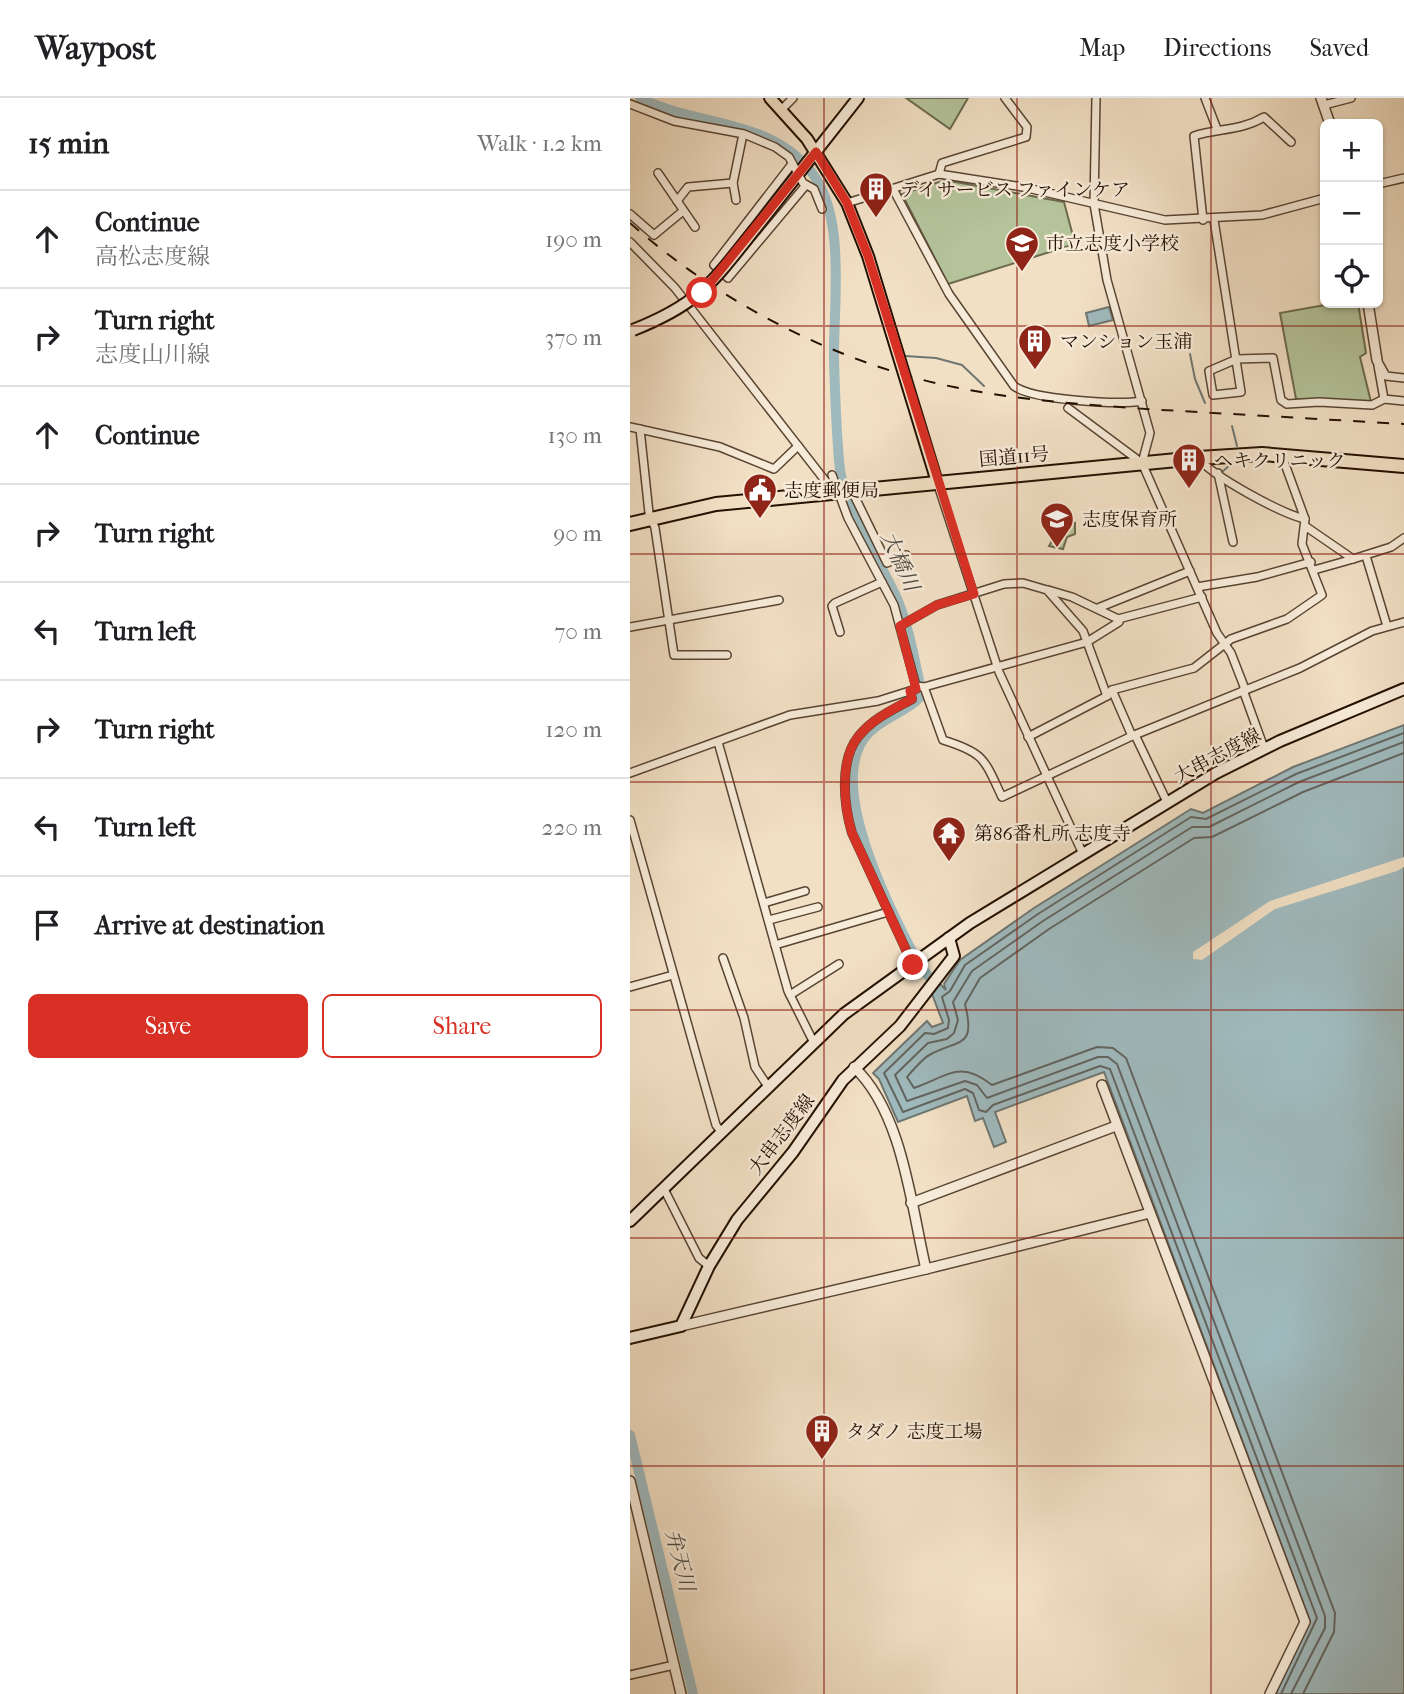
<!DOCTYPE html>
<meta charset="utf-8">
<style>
:root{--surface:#fff;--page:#f6f6f6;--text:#202124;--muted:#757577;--line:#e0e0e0;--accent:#d93025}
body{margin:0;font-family:"IM FELL French Canon","Noto Serif JP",serif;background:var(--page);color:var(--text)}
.controls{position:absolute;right:21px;top:21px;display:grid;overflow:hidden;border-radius:10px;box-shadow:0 2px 5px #0004}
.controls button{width:63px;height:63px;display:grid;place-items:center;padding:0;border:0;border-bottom:2px solid var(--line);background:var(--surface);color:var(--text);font:35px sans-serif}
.stop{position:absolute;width:21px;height:21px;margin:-16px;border:5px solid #d93025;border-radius:50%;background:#fff}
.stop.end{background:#d93025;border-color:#fff;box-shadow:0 2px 7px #0008}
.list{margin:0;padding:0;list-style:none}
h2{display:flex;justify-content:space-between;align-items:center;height:91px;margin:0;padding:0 28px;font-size:30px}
h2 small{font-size:23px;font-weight:400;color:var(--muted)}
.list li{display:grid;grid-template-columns:46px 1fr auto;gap:21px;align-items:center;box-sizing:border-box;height:98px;padding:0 28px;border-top:2px solid var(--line)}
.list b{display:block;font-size:26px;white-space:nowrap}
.list p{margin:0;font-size:23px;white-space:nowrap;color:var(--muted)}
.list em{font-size:23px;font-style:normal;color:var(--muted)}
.actions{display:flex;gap:14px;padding:21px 28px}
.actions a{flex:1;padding:16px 0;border:2px solid var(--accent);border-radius:10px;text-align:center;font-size:24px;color:var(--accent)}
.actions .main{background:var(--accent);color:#fff}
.icon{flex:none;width:38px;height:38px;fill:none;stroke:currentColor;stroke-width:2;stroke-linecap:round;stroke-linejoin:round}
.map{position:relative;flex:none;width:774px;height:1596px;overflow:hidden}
header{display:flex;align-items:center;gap:42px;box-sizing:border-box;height:98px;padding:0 35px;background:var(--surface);border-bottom:2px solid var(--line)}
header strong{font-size:33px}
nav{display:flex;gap:38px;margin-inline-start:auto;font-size:24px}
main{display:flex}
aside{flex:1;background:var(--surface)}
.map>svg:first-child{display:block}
.green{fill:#b4c39a;stroke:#6c6a4e;stroke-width:2}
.water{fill:#9fbabe;stroke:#6e7672;stroke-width:2}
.pier{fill:#f2e0c5}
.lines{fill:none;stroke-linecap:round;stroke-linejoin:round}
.shore{stroke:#626560;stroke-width:2}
.stream{stroke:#6e7672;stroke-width:2}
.river{stroke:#9fbabe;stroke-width:10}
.minor-casing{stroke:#584432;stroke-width:10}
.tertiary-casing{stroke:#584432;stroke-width:12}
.secondary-casing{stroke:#241001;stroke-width:14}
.primary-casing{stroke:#241001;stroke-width:14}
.trunk-casing{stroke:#241001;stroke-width:16}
.minor{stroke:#f7ebd9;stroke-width:7}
.tertiary{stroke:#f7ebd9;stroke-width:9}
.secondary{stroke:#f7ebd9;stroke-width:10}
.primary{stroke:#f2e0c5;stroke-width:10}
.trunk{stroke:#f2e0c5;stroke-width:12}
.rail{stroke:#241001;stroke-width:2;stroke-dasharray:12 12;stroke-linecap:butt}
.secondary-bridge-casing{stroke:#241001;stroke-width:14;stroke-linecap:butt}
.secondary-bridge{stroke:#f7ebd9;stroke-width:10}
.route{stroke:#d93025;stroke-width:9}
.grid{fill:none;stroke:#8f2418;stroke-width:2;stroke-opacity:0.55}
.labels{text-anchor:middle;stroke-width:5;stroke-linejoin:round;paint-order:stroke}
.poi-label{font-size:19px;fill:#241001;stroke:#f7ebd9;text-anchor:start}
.street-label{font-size:19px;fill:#241001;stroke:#f7ebd9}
.water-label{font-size:21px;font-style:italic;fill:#4f4c43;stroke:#f7ebd9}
</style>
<header>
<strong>Waypost</strong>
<nav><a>Map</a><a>Directions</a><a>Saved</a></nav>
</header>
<main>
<aside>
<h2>15 min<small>Walk · 1.2 km</small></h2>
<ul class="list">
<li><svg class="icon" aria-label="ahead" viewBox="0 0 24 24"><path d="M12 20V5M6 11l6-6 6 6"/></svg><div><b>Continue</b><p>高松志度線</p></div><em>190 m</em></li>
<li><svg class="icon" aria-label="right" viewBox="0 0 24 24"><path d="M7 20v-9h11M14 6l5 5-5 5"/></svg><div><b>Turn right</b><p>志度山川線</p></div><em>370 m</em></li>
<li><svg class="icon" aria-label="ahead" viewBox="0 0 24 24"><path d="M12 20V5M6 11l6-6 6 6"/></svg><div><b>Continue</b></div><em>130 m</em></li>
<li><svg class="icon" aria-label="right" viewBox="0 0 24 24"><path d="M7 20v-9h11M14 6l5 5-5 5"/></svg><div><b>Turn right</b></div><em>90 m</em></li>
<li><svg class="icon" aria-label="left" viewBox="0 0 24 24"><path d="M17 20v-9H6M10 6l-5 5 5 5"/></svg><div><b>Turn left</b></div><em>70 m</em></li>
<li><svg class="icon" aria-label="right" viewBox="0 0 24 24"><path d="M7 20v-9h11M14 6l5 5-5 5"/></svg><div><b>Turn right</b></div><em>120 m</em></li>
<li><svg class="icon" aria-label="left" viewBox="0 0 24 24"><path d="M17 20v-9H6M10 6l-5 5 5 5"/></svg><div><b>Turn left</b></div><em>220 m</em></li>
<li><svg class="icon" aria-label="arrive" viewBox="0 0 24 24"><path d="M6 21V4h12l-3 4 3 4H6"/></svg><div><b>Arrive at destination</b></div></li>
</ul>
<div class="actions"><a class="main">Save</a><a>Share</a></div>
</aside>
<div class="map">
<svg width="774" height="1596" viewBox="0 0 774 1596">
<rect width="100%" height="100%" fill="#f2e0c5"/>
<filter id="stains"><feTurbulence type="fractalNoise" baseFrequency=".00286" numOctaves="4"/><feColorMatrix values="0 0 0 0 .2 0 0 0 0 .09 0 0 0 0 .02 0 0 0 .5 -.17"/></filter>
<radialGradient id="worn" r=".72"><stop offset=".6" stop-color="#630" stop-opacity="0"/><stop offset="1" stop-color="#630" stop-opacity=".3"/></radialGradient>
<g class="green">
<path d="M276,0H338L320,31Z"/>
<path d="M315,82L434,104L443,138L442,147L318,186L272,96Z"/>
<path d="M706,205H728L736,255L730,259L741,304L666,301L650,215Z"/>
<path d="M445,425V436L437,439L433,451L419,448L422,443L413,429Z"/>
</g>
<g class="water">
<path d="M479,209L483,222L459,228L456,215Z"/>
<path d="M774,627V1596H644L680,1523L474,974L365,1014L376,1044L364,1049L353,1020L345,1023L337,998L268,1024L249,981L243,975L297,923L302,929L313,925L302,896L310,886L316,892L314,886L330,862L404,810L561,711L573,715L663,669Z"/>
</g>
<path class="pier" d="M774,759V769L767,773L645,811L572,862L563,861V854L640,803Z"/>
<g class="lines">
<g class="shore">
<path d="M651,1596L687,1520L480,971L470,968L363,1007L356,1014L349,1012L343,995L335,991L273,1014L254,975L295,935L304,936L318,930L319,922L312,899L320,893L335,867L408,816L561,719L576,721L666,676L774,635"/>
<path d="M661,1596L695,1530V1518L487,966L478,959H468L357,1000L347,987L335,983L277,1003L265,977L298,945L317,941L324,935L328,922L323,904L342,873L413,823L562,729H579L669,684L774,644"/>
<path d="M673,1596L704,1534L705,1515L496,960L483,950L467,949L362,987C330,962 320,977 284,990L277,979C283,972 293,960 301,956C330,941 346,950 335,906L350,880L419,831L564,740L582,739L673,694L774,655"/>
</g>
<g class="stream">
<path d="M560,256L565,281L575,305"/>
<path d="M275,258L306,260L332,267L354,288"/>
<path d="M602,328L607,348"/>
<path d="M592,374L601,366"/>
</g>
<g class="river">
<path d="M10,0C65,28 135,20 178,70C218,114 203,206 204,261C205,295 206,328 209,362C212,413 249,458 268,503C280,533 285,565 292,596C280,615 244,620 230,647C203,700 260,812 286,861C292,873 302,878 306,892"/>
<path d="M0,1337L63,1596"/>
</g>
<g class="minor-casing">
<g id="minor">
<path d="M466,0L464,106L477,182L520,335L512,365"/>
<path d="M575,0L587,31"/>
<path d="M0,6L44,23L114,36L145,49L159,59L173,85L184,91L192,111"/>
<path d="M694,7L721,0"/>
<path d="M151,12L163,0"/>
<path d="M162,66L84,167L98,180L176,87"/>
<path d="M28,75L65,129"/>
<path d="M309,76L312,65L396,39L397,29L375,0"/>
<path d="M748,86L774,80"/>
<path d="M263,91L319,196L384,288C402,302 488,307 512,303"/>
<path d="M106,102L103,85L112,41"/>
<path d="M47,103L58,89L103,85"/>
<path d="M217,105L309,76L393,89L535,122L632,117L695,100"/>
<path d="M0,116L24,137L53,113"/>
<path d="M573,122L564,38C589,30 611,33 634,19L661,44"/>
<path d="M584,122L611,294L583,297L579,273L607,261L643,260L651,302L657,306L689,304L742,307L754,301"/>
<path d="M0,144L45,190L204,394"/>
<path d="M774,280L756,278L747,262L754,301L774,303"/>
<path d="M438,310L512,365L587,535L601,555L615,591"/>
<path d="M0,329L90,349L144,371L168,348"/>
<path d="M10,331L19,415L25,430L44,557H97"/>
<path d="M568,360C584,379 650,415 675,421"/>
<path d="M588,375L603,444"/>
<path d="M202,377L218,420L264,507L286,588"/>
<path d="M307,384L369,574L453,756"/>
<path d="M222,393L257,465L276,457"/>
<path d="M675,428L723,461L761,449L774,440"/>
<path d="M736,458L757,528"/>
<path d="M684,472L723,461"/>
<path d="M567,489L627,479L681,464"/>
<path d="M418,492L442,499L488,521"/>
<path d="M468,510L560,473"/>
<path d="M270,528L307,507L374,486L393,485L417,492L453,533L477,598L482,592L564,570L601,541L657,521L692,497L672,446L675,421L652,358"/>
<path d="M0,529L149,502"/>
<path d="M210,534L202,508L205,505L252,484"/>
<path d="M294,589L313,642C355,655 354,661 372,699L502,638L670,570L742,533L774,524"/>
<path d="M482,592L502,638"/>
<path d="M613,592L634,650"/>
<path d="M280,593L282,601C262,612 242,621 228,639C209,663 214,708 222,735L283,867"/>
<path d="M505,637L537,704"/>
<path d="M398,639L477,598"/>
<path d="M88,644L158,893L184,945"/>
<path d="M0,675L160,617L248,603L286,591V588L294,589L457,544L489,524L488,521L572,499"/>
<path d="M0,722L86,1027L92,1035"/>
<path d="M134,805L175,793"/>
<path d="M139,822L188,809"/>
<path d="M145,847L258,814"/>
<path d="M93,860L114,920L125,969L139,990"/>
<path d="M0,889L43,877"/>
<path d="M160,897L209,866"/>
<path d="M34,1091L69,1160L79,1168"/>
<path d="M0,1577L44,1567"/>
</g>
</g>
<g class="tertiary-casing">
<g id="tertiary">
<path d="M691,0L700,26"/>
<path d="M738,205L747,262"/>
<path d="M224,969C273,1015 281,1108 296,1171"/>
<path d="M472,987L675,1524L640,1596"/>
<path d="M281,1105L486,1028"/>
<path d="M51,1228L296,1171L520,1115"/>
<path d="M0,1383L51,1596"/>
</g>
</g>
<g class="secondary-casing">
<g id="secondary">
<path d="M125,131L228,0"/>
<path d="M0,1123L214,916L340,825L586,675L650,643L774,591"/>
<path d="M0,1240L51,1228L79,1168L107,1122L163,1054L213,982L270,928L324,858L319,840"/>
</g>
</g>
<g class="primary-casing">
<path id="primary" d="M140,0L177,41L217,105L238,158L307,384"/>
</g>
<g class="trunk-casing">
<path id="trunk" d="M0,426L86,406L568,360L632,356L774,368"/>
</g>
<use href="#minor" class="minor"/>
<use href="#tertiary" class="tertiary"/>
<use href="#secondary" class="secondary"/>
<use href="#primary" class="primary"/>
<use href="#trunk" class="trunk"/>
<path class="rail" d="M0,125C78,194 175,248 275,277C354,300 435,305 516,311C602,316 688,321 774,326"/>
<g class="secondary-bridge-casing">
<path id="secondary-bridge" d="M3,232C69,206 82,185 125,131"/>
</g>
<use href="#secondary-bridge" class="secondary-bridge"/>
</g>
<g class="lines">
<path class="route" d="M72,195L186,54L217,105L238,158L344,496L307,507L270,528L286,591L280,593L282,601C262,612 242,621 228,639C209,663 214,708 222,735L283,867"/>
</g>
<path class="grid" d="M194,0V1596M387,0V1596M581,0V1596M0,228H774M0,456H774M0,684H774M0,912H774M0,1140H774M0,1368H774"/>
<defs>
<g id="building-pin" transform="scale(1.75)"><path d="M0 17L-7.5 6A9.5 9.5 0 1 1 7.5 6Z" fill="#8f2418" stroke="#f7ebd9"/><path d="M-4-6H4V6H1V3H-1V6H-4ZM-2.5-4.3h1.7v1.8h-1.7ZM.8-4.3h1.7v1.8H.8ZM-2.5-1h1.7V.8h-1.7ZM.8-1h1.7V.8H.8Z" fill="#fff"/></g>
<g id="school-pin" transform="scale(1.75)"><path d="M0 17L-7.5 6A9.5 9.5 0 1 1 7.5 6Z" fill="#8f2418" stroke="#f7ebd9"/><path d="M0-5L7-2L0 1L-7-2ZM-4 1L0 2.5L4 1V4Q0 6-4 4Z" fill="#fff"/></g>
<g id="civic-pin" transform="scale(1.75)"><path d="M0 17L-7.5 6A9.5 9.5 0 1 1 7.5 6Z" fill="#8f2418" stroke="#f7ebd9"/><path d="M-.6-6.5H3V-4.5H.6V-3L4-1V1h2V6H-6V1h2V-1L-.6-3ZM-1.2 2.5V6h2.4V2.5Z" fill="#fff"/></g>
<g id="temple-pin" transform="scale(1.75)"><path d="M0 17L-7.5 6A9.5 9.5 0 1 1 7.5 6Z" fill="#8f2418" stroke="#f7ebd9"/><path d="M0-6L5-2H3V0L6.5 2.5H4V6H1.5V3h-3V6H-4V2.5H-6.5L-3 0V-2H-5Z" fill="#fff"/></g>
</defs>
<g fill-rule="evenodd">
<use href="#building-pin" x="246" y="91"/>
<use href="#school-pin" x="392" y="145"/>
<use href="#building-pin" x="405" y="243"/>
<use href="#building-pin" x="559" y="362"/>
<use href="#civic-pin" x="130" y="392"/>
<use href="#school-pin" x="427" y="421"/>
<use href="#temple-pin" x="319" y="735"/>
<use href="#building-pin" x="192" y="1333"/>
</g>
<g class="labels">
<g class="poi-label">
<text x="270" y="98">デイサービス ファインケア</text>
<text x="416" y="152">市立志度小学校</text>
<text x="430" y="250">マンション玉浦</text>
<text x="584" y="369">ヘキクリニック</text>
<text x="154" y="399">志度郵便局</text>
<text x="452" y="428">志度保育所</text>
<text x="344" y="742">第86番札所 志度寺</text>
<text x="216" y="1340">タダノ 志度工場</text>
</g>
<g class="street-label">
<text transform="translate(384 358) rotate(-5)" y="7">国道11号</text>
<text transform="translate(587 657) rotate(-28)" y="7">大串志度線</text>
<text transform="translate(151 1036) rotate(-53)" y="7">大串志度線</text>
</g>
<g class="water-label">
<text transform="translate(270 463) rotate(66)" y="7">大橋川</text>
<text transform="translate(50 1462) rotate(76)" y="7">弁天川</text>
</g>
</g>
<rect width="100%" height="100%" filter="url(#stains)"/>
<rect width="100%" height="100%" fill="url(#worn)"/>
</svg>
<div class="controls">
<button>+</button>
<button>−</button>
<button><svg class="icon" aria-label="locate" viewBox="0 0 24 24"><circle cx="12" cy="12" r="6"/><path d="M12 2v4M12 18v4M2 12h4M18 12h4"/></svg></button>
</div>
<div class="stop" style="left:72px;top:195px"></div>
<div class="stop end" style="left:283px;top:867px"></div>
</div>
</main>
